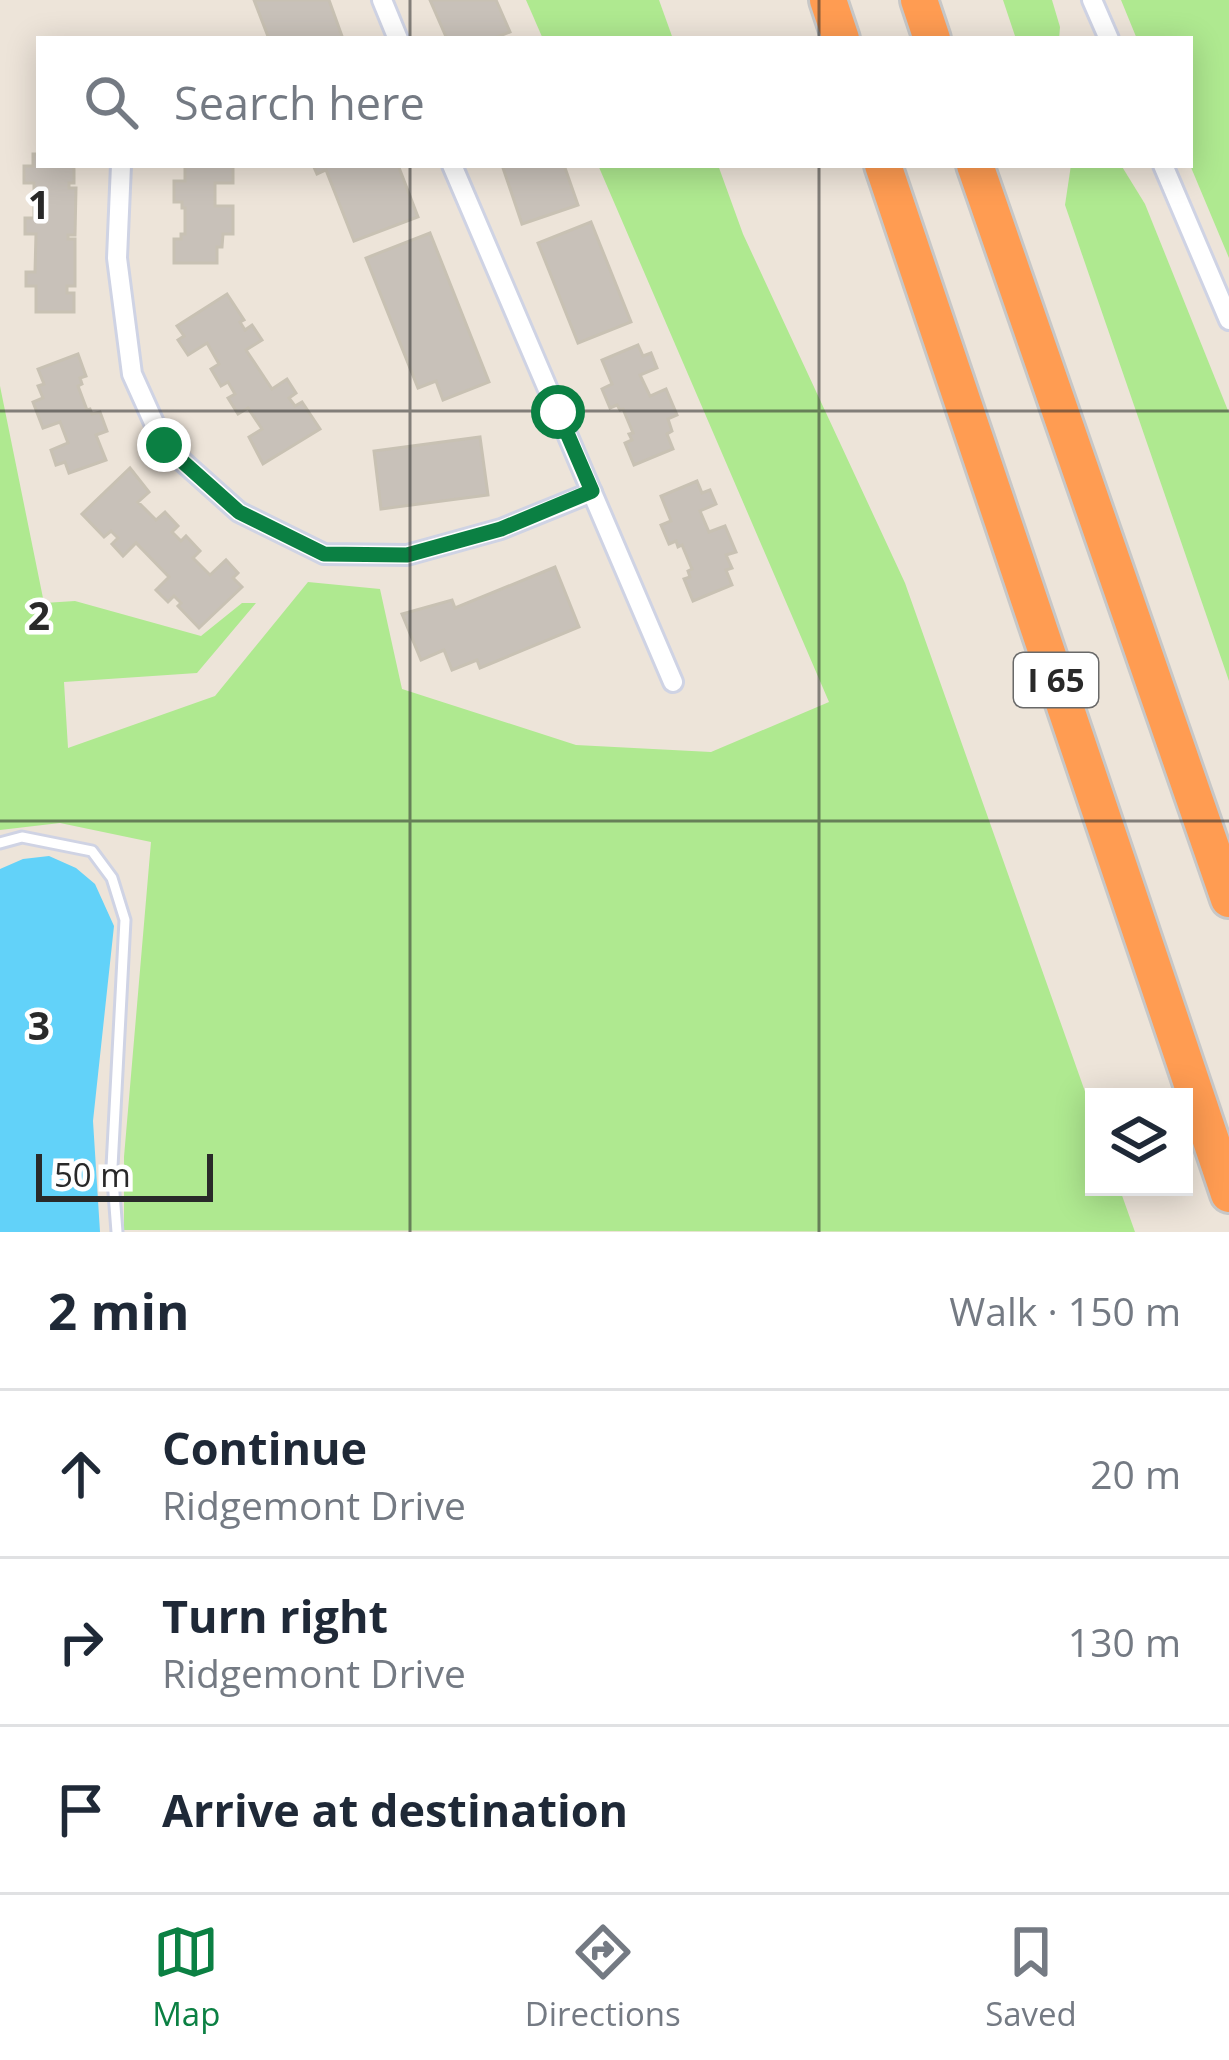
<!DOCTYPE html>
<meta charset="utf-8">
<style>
:root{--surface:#fff;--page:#f6f6f7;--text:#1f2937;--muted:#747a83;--line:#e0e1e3;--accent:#0b8043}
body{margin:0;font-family:"Open Sans",sans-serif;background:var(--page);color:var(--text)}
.controls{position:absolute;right:36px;bottom:36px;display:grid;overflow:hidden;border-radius:0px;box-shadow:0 6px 30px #0003}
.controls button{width:108px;height:108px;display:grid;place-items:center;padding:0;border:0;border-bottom:3px solid var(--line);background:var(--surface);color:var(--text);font:60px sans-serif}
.scale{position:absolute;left:36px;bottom:30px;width:177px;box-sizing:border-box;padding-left:12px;border:6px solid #292929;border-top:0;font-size:33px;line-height:42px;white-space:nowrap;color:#292929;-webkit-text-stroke:9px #fff;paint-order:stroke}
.stop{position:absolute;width:36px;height:36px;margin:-27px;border:9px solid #0b8043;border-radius:50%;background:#fff}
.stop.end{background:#0b8043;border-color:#fff;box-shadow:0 3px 12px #0008}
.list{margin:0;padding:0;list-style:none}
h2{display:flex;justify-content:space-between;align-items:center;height:156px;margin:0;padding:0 48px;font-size:51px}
h2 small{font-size:39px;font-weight:400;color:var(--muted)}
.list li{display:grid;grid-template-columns:78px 1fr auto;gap:36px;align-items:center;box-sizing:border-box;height:168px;padding:0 48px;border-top:3px solid var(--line)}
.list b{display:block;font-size:45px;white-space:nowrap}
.list p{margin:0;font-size:39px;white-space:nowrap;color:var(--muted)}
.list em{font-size:39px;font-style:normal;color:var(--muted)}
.icon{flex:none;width:66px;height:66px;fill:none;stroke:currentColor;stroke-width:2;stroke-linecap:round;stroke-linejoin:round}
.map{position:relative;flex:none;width:1229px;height:1232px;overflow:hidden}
.search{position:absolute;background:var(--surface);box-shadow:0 6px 30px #0003;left:36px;right:36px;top:36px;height:132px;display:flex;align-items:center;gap:30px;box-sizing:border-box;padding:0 42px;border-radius:0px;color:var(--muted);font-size:45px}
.sheet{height:660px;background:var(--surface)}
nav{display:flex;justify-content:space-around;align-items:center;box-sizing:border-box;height:168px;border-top:3px solid var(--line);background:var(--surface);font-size:33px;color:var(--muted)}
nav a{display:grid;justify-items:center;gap:6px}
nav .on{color:var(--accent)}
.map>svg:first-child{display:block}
.green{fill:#afe990}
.water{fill:#62d2f9}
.building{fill:#c8c1b9;stroke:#c8c1b3;stroke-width:3}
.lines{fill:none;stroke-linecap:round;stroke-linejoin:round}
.service-casing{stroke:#cfd3e4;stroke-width:15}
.minor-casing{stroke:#cfd3e4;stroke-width:24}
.motorway-casing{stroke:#c7c7c7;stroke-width:42}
.service{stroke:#fff;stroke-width:9}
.minor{stroke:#fff;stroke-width:18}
.motorway{stroke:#ff9c52;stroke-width:36}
.route{stroke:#0b8043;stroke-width:15}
.grid{fill:none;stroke:#292929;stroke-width:3;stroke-opacity:0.55}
.labels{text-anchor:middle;stroke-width:9;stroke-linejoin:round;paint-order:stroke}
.shield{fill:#fff;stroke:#696969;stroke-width:3}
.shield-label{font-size:33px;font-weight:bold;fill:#292929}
.grid-label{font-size:39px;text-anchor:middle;font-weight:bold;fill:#292929;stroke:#fff;stroke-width:9;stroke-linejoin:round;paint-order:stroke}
</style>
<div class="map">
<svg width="1229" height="1232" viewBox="0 0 1229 1232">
<rect width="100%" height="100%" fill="#ede4d9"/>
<g class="green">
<path d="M526,0H659L673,39H543Z"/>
<path d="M1003,0H1052L1060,27L1059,39H1016Z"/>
<path d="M1121,0H1229V258L1190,165V39H1137Z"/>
<path d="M598,165H718L743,234L905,583L1094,1117V1187H1119L1135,1232L124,1230V1157L151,842L60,823L0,830V386L44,603L75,601L201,636L242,603H256L197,673L64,682L68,748L215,696L308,582L380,589L402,689L576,745L711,752L829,702Z"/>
<path d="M1071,165H1121L1145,204L1229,413V681L1065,205Z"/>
</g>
<path class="water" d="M49,856L76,868L95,884L114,926L93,1121L100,1232H0V869L23,859Z"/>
<g class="building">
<path d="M254,0H329L343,39H269Z"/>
<path d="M430,0H496L510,32L492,39H447Z"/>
<path d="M33,154H39V165H73L74,169V183H69V188H76L75,235H68V239H75V286H67V293H74V312H36V286H26V272H35L36,234H25V218H34V183H24V166H33Z"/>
<path d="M185,165L233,167V183H215V206H233V234H223L222,247H217V263H174V239H181V234H185V208H182V202H174V181H185Z"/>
<path d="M313,165H398L418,217L354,241L326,170L317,174Z"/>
<path d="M502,165H564L578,205L522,224Z"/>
<path d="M591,222L631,322L578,343L538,243Z"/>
<path d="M430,233L489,382L443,400L436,381L418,388L366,258Z"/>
<path d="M227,294L244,320L240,322L245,330L252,325L262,340L246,350L272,389L287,379L296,393L289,398L295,406L302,402L320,429L263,464L249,437L262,429L248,408L238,414L228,398L235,394L228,382L221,386L211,369L219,364L207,343L188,355L178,340L184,336L177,326Z"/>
<path d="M638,345L643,356L651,353L657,368L640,375L650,396L666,389L677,415L668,419L672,431L667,434L673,449L634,465L625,443L632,440L629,434L633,433L623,409L620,410L617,405L610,408L602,389L612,384L602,360Z"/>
<path d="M78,354L86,376L80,378L82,384L78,386L87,410L90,409L92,414L100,412L107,431L96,435L106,460L69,473L65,462L56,465L51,450L68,443L60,422L43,428L33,402L43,398L38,386L44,384L38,369Z"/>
<path d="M480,437L488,495L381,509L374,451Z"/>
<path d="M130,468L149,492L138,502L156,520L165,512L178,526L172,532L181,541L186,536L200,551L193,558L210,575L226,560L238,573L233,578L242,587L199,628L178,606L181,603L174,596L168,602L156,590L169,577L136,543L123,556L112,544L118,538L111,531L104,537L82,514Z"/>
<path d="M697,481L702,493L710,490L716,504L700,511L709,532L725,526L736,552L726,555L732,568L726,570L732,585L693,601L684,579L690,577L688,571L692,569L682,545L678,547L676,541L669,544L661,525L671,521L661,496Z"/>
<path d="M555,567L579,627L480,668L477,660L452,670L444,650L421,660L402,614L452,600L455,608Z"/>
</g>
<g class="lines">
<g class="service-casing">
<path id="service" d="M0,843L22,837L92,851L112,878L125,920L112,1167L117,1232"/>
</g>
<g class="minor-casing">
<g id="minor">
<path d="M382,0L398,39"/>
<path d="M1092,0L1109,39"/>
<path d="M121,165L117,258L132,374L164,445L239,512L324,554L407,555L501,529L592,492"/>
<path d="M452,165L673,682"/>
<path d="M1163,165L1229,320"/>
</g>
</g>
<g class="motorway-casing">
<g id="motorway">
<path d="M828,0L841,39"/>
<path d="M919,0L932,39"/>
<path d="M883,165L1229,1194"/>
<path d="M975,165L1229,899"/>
</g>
</g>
<use href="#service" class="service"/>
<use href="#minor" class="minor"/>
<use href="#motorway" class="motorway"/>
</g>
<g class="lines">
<path class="route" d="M164,445L239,512L324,554L407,555L501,529L592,491L558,412"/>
</g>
<path class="grid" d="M410,0V39M819,0V39M410,165V1232M819,165V1232M0,411H1229M0,821H1229"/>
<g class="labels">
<rect class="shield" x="1014" y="653" width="84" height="54" rx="9"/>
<g class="shield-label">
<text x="1056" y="692">I 65</text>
</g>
</g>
<g class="grid-label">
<text x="39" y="219">1</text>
<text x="39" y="630">2</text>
<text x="39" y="1040">3</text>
</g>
</svg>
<div class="controls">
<button><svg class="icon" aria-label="layers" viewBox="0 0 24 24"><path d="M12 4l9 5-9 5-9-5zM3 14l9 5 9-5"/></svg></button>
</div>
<div class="scale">50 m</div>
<div class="stop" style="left:558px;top:412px"></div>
<div class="stop end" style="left:164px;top:445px"></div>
<div class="search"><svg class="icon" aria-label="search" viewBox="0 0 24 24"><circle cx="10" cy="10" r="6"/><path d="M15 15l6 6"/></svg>Search here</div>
</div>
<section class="sheet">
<h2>2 min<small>Walk · 150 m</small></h2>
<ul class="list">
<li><svg class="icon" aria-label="ahead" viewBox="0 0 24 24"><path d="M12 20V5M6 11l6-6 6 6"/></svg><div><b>Continue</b><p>Ridgemont Drive</p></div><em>20 m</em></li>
<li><svg class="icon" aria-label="right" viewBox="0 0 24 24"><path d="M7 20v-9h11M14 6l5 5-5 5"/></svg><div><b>Turn right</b><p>Ridgemont Drive</p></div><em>130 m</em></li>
<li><svg class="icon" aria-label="arrive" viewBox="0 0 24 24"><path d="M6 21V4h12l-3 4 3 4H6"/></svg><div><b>Arrive at destination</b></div></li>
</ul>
</section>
<nav>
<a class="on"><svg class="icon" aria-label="map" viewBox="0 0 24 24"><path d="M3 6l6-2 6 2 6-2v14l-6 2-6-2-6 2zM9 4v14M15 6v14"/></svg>Map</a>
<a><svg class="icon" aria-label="directions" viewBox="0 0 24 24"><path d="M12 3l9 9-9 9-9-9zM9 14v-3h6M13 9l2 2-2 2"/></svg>Directions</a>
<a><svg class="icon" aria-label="saved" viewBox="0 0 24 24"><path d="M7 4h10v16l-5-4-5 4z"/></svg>Saved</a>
</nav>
